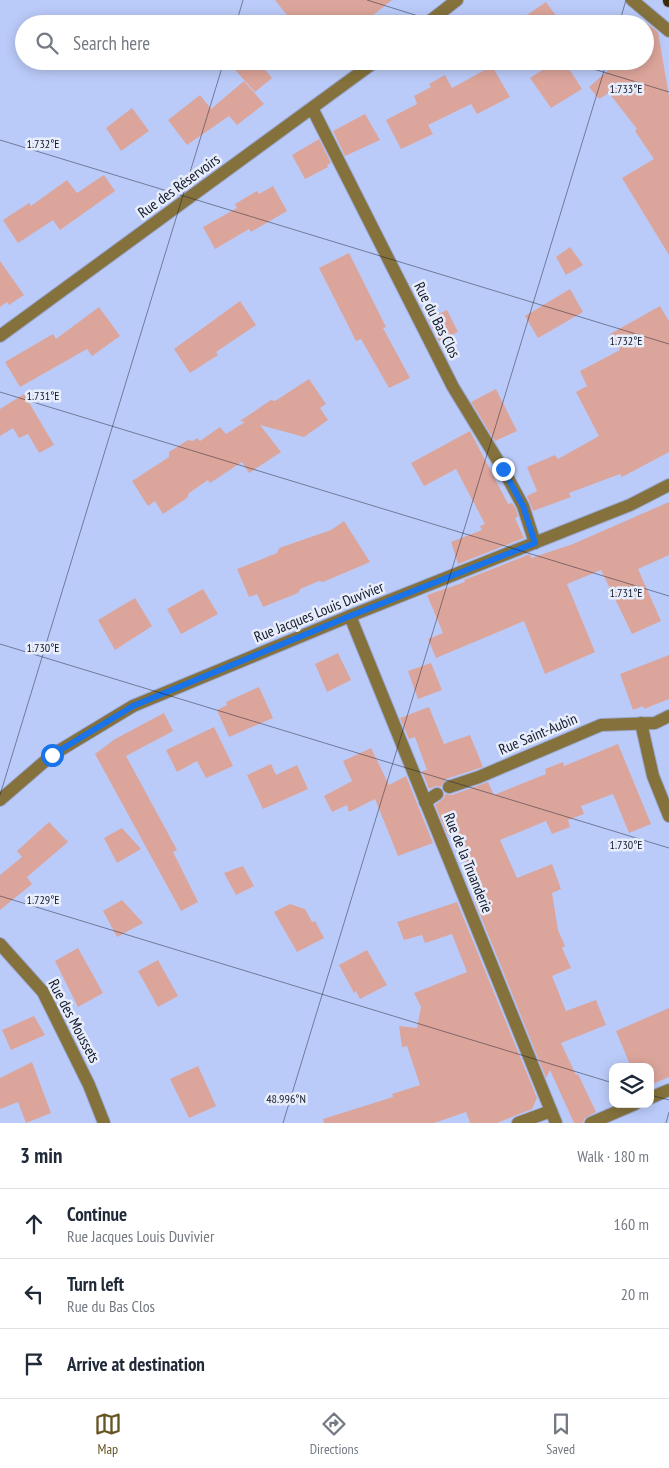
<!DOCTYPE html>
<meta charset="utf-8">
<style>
:root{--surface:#fff;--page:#f6f6f7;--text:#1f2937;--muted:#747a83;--line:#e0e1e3;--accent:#665422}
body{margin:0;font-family:"PT Sans Narrow",sans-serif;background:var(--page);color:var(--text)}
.controls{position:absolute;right:15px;bottom:15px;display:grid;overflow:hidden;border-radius:10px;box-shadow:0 2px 12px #0003}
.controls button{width:45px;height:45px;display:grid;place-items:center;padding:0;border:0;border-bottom:1px solid var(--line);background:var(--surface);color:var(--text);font:25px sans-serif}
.stop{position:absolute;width:15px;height:15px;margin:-11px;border:4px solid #1a73e8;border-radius:50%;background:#fff}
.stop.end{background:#1a73e8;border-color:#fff;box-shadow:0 1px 5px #0008}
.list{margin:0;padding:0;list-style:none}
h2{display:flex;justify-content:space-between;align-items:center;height:65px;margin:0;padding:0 20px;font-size:21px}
h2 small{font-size:16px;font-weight:400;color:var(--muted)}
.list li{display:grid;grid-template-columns:32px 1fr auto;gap:15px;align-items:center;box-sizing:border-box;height:70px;padding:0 20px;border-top:1px solid var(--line)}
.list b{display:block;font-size:19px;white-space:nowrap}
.list p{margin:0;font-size:16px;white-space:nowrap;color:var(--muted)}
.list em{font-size:16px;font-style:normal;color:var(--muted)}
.icon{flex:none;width:28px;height:28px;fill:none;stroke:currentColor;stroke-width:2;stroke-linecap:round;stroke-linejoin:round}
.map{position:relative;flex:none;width:669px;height:1123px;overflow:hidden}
.search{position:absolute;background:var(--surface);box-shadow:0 2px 12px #0003;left:15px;right:15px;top:15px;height:55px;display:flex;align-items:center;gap:12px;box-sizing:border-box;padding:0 18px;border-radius:28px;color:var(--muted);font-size:19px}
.sheet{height:275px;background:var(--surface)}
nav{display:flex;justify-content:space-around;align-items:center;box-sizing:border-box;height:70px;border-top:1px solid var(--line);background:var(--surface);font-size:14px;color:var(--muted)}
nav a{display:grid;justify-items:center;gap:2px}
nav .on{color:var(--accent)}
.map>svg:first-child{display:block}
.building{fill:#dca59b}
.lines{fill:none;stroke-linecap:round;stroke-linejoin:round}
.minor-casing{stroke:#99a7cf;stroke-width:14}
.major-casing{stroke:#99a7cf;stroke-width:14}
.minor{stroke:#84713c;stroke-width:12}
.major{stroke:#382b03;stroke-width:12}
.route{stroke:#1a73e8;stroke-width:6}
.ticks{fill:none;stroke:#131929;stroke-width:1;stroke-opacity:0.45}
.labels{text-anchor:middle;stroke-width:5;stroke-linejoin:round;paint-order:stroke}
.street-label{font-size:15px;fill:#131929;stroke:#e7edfb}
.ticks-label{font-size:12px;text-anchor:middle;fill:#131929;stroke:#e7edfb;stroke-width:5;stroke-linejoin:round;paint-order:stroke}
</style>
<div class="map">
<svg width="669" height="1123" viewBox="0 0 669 1123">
<rect width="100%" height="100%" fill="#bbcbf9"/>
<g class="building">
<path d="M275,0H392L362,24H298L293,18L290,19Z"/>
<path d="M546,2L562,24H514Z"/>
<path d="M645,22L658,32L669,96V255L622,178L654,159L635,131L637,129L609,93L599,99L589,87L619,61H645Z"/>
<path d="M227,61H258L272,78L255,92Z"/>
<path d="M556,61H564L582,89L551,108L530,78Z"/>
<path d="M492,66L510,97L477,114L471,104L428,125L433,134L401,149L386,120L417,104L414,96L431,87L429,84L445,75L452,88Z"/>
<path d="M244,81L264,104L237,125L229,116L187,145L168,120L200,95L211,109Z"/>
<path d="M132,108L149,131L121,151L106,128Z"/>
<path d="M365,114L380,140L345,156L333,131Z"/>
<path d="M319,139L331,163L327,165L328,167L305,179L292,155Z"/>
<path d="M104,175L115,191L60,230L53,220L18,243L3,220L29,203L31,206L67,180L77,193Z"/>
<path d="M273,186L287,211L251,232L249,229L215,249L203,227L237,208L235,204L257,191L259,194Z"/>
<path d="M570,247L583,265L566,275L556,257Z"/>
<path d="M349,253L386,327L383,328L410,378L389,388L361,339L356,341L319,268Z"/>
<path d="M0,261L24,295L9,305L7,302L0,307Z"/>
<path d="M570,289L583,312L538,338L525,316Z"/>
<path d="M240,301L256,325L216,352L218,355L190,373L174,349Z"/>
<path d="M660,306L669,321V452L622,477L620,474L569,493L571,497L533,511L527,496L537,491L527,467L555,455L558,459L599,436L576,392L587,386L580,371L620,350L610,334Z"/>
<path d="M99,307L120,336L92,356L87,349L20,387L5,362L53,334L56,339Z"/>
<path d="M447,310L458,332L439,341L428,319Z"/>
<path d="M309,379L326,404L320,408L328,420L304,437L260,425L281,452L249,473L242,462L210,483L208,480L189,493L187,498L163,514L155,501L148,506L132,481L169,457V452L188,440L193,441L197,438L200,441L220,427L226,434L245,422L240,421L271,400L275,401Z"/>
<path d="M496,389L517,431L495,441L471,402Z"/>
<path d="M24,394L54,445L39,453L28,434L19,438L13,428L0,436V409Z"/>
<path d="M470,431L508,504L512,503L516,509L518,517L515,518L524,538L458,564L451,542L482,530L480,526L485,524L456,469L424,486L411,463Z"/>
<path d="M669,502V555L638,569L661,621L632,634L601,570L567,584L595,652L545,674L524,621L436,658L428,639L443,633L427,595L465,582L464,580L530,554L531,558L573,544Z"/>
<path d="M344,521L370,562L323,582L319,581L300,589L298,593L263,607L257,594L249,597L237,569L277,553L279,548L331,530Z"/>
<path d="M203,589L218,614L181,634L167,609Z"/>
<path d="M135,598L152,626L115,650L98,620Z"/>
<path d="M338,653L351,680L327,692L315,664Z"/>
<path d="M669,655V699L644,709L643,706L633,710L620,674Z"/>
<path d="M431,663L442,690L418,699L408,671Z"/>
<path d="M259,687L273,718L229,737L217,710L227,705L226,702Z"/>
<path d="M429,707L444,744L470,735L483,767L446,779L441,787L436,786L429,789L422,771L427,770L415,737L409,739L400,718Z"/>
<path d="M164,713L173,731L126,756L177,850L173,852L198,902L181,911L95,754L115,739Z"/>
<path d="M214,727L233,766L206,778L197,761L177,772L166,750Z"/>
<path d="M618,744L651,824L629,833L613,794L581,806L584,814L568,820L570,827L552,834L546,821L500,840L517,878L552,864L561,889L552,893L558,930L565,946L562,948L571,968L552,976L566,1011L596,1000L606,1025L561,1043L576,1075L578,1074L596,1112L585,1118L583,1123H574L550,1070L546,1078L473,897L479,895L460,845L457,846L453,834L448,836L435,805L444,798L445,794L452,795L488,782L494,795L546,774L545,769L563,762L564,766Z"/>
<path d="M371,748L389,785L406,776L433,843L398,856L375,799L349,812L347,805L332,812L324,796L352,781L343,761Z"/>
<path d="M271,764L276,775L297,765L308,789L263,809L247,775Z"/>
<path d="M49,822L68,842L27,877L32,884L0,910V875L22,857L17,851Z"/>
<path d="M122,828L141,849L117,863L104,838Z"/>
<path d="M243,866L254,886L236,895L224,873Z"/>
<path d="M122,900L143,923L117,937L103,911Z"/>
<path d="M457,902L537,1098L532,1109L497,1123H470L466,1112L434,1123H324L323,1119L393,1097L392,1094L420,1085L407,1046L402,1047L399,1026L417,1028L421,1007L414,993L467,972L452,934L425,943L422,935L404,940L397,922Z"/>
<path d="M290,904L305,909L312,922L315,921L324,938L297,952L274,912Z"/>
<path d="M78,948L103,993L78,1007L55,961Z"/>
<path d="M367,950L387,985L360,999L356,991L354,993L339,965Z"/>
<path d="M158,960L178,996L158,1007L138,971Z"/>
<path d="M669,1008V1077L650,1085V1067H631L616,1031Z"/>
<path d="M34,1016L45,1035L11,1050L2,1030Z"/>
<path d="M32,1062L51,1113L26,1123L18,1102L0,1109V1078Z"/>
<path d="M198,1066L216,1106L189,1118L170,1079Z"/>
</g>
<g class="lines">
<g class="minor-casing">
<g id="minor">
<path d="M632,0L669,31"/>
<path d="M426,24L457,0"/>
<path d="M313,110L453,387L503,469L523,506L535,543"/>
<path d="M0,336L376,61"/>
<path d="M350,616L556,1123"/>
<path d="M641,723L653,776L669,816"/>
<path d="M449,787L479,777L601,725L655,723L669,716"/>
<path d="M0,800L52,755L133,706L350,616L630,505L669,485"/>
<path d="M425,802L437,794"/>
<path d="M0,944L43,992L89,1085L104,1123"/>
<path d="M650,1098L669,1090"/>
<path d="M518,1123L551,1111"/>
<path d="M591,1123L635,1104"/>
</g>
</g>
<g class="major-casing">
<path id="major" d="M669,0V1"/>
</g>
<use href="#minor" class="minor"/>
<use href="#major" class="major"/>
</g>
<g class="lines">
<path class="route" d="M52,755L133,706L350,616L535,543L523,506L503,469"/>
</g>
<path class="ticks" d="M367,0L444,24M236,24L243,0M619,24L626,0M567,61L669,92M0,140L669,344M0,392L669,596M0,644L669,848M0,795L224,61M0,896L613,1083M650,1095L669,1100M283,1123L607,61M666,1123L669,1112"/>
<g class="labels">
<g class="street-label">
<text transform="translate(179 186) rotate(-36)" y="5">Rue des Réservoirs</text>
<text transform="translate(437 320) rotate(63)" y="5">Rue du Bas Clos</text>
<text transform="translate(319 612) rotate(-22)" y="5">Rue Jacques Louis Duvivier</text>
<text transform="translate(538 734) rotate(-23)" y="5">Rue Saint-Aubin</text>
<text transform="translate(468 863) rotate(68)" y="5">Rue de la Truanderie</text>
<text transform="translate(74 1021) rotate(62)" y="5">Rue des Moussets</text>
</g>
</g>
<g class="ticks-label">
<text x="626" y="93">1.733°E</text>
<text x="43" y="148">1.732°E</text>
<text x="626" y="345">1.732°E</text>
<text x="43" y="400">1.731°E</text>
<text x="626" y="597">1.731°E</text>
<text x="43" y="652">1.730°E</text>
<text x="626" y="849">1.730°E</text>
<text x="43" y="904">1.729°E</text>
<text x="286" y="1103">48.996°N</text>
</g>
</svg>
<div class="controls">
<button><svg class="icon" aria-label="layers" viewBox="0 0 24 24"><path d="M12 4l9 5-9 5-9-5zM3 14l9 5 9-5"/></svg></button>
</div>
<div class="stop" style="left:52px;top:755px"></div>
<div class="stop end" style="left:503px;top:469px"></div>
<div class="search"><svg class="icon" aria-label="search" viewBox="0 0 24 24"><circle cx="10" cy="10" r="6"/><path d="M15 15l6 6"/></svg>Search here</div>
</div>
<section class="sheet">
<h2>3 min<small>Walk · 180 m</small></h2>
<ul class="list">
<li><svg class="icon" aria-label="ahead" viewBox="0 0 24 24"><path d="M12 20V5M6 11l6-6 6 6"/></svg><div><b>Continue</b><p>Rue Jacques Louis Duvivier</p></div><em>160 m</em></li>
<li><svg class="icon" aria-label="left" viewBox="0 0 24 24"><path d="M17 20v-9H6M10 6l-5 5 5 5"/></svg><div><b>Turn left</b><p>Rue du Bas Clos</p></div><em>20 m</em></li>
<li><svg class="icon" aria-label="arrive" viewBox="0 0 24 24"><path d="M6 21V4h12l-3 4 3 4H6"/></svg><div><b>Arrive at destination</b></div></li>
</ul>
</section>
<nav>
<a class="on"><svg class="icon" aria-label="map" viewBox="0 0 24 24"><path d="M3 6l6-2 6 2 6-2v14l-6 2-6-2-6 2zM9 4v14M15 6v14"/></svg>Map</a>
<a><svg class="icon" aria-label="directions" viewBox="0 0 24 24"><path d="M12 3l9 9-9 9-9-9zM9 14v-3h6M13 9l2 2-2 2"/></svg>Directions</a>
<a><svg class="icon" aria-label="saved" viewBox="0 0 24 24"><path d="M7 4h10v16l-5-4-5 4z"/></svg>Saved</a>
</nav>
